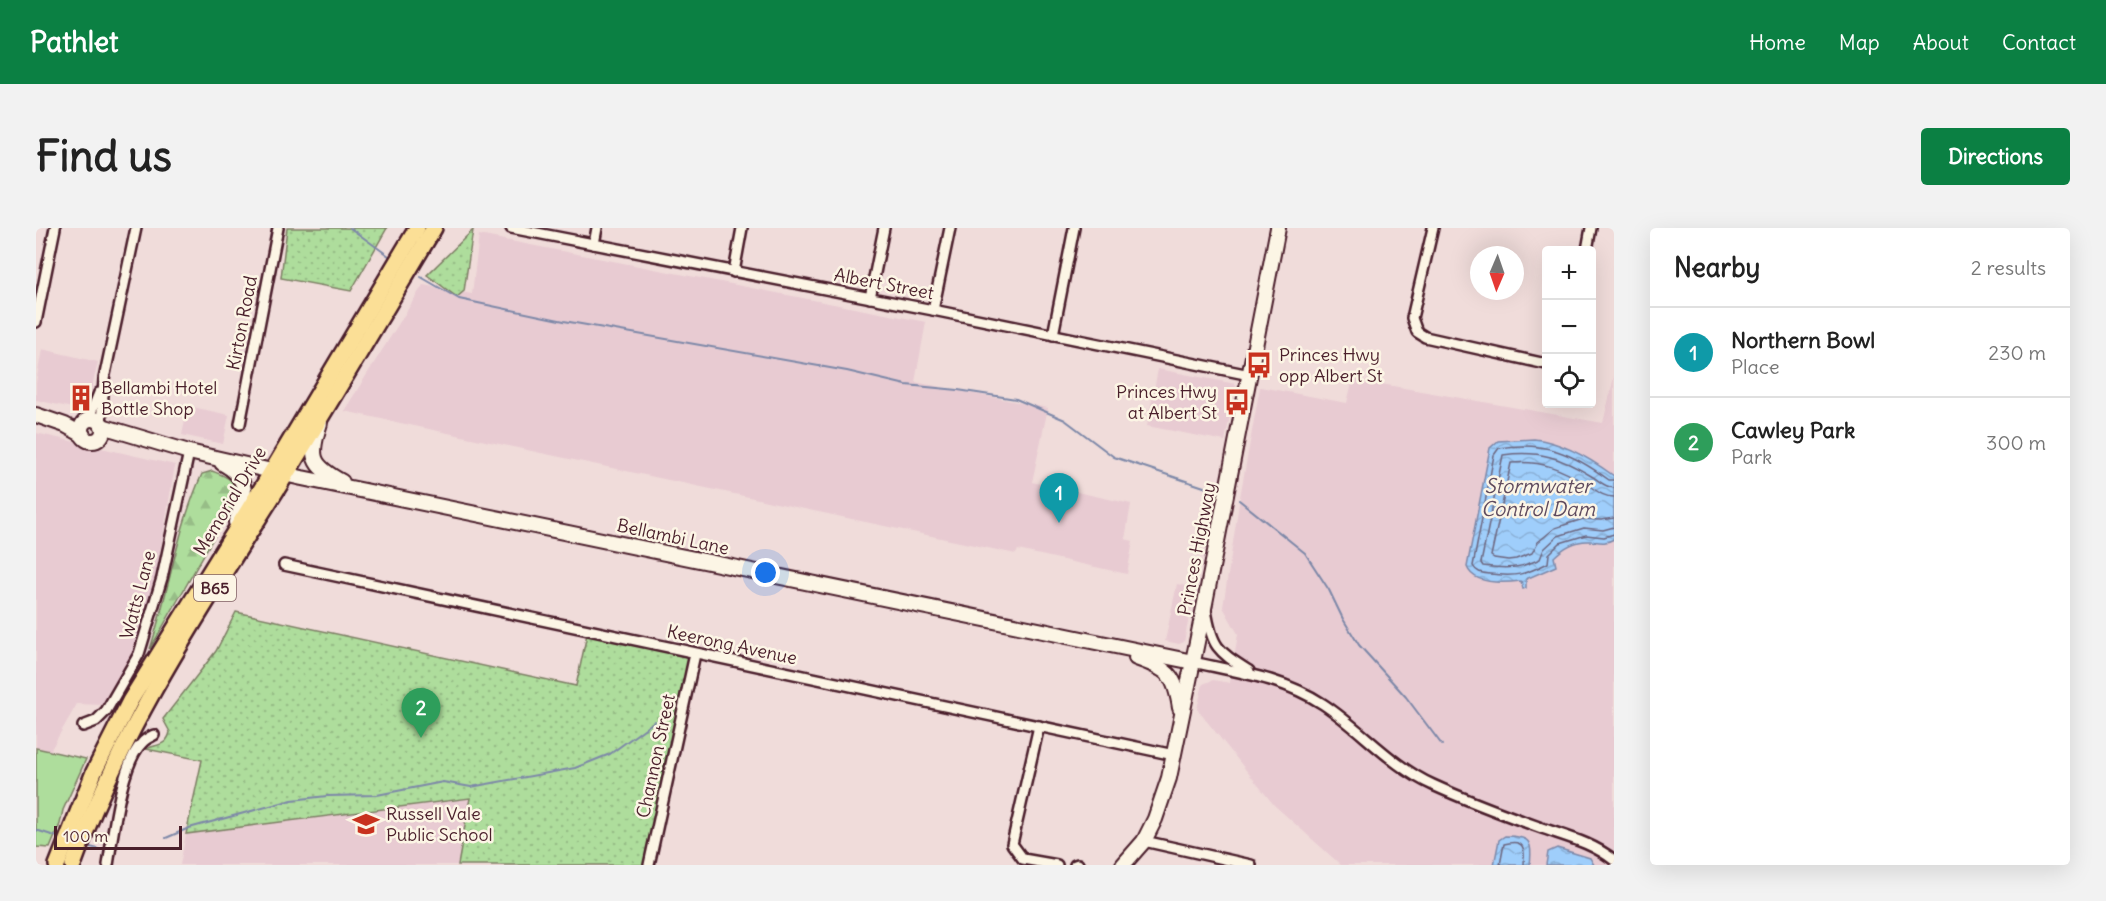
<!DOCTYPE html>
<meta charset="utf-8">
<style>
:root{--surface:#fff;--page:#f2f2f2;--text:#222;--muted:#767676;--line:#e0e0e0;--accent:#0b8043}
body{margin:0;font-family:Delius,sans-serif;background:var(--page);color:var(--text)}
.controls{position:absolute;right:18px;top:18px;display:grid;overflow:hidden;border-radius:6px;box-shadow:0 6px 24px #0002}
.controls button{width:54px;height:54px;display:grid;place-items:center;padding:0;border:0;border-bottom:2px solid var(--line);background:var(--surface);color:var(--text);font:30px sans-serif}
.compass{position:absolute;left:1434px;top:18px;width:54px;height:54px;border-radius:50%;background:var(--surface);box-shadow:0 6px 24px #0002;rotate:182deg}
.scale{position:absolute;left:18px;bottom:15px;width:128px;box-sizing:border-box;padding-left:6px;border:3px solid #4a1f2b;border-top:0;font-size:16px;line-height:21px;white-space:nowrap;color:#4a1f2b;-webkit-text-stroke:4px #fcf5e5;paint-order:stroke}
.you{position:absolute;left:730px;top:345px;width:21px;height:21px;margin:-15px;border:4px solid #fff;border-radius:50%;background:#1a73e8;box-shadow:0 0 0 9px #1a73e833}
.badge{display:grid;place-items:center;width:39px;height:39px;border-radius:50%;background:var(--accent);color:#fff;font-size:20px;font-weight:700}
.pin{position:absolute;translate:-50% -50px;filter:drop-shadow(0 2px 3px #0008)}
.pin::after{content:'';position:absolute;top:32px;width:21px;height:18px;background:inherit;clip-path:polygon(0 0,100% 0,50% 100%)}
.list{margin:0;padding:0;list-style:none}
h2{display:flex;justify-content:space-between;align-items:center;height:78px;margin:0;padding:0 24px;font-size:26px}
h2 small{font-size:20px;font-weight:400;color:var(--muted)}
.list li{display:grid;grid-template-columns:39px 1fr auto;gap:18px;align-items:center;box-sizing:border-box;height:90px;padding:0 24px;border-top:2px solid var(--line)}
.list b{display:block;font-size:22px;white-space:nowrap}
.list p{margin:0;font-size:20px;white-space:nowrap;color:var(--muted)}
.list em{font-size:20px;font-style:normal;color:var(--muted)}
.icon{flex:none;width:33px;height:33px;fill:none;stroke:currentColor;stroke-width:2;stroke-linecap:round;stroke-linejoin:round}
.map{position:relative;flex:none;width:1578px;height:637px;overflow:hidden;border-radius:6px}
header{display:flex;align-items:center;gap:36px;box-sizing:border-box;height:84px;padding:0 30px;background:var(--accent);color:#fff}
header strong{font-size:28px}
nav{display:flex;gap:33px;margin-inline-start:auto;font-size:21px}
.intro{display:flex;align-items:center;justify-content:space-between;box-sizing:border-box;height:144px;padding:0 36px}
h1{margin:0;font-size:42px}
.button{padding:15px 27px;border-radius:6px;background:var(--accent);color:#fff;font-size:21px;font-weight:700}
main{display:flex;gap:36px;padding:0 36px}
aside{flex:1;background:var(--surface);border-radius:6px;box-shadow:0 6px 24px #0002}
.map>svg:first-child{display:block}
.built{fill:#e8cbd2}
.green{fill:#aedd9c;stroke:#7c7e64;stroke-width:1.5}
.forest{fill:url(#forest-firs);stroke:#7c7e64;stroke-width:1.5}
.park{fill:url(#park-dots);stroke:#7c7e64;stroke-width:1.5}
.water{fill:url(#water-waves);stroke:#7d88a8;stroke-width:1.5}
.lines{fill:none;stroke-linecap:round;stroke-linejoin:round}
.shore{stroke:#6c657e;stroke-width:1.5}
.stream{stroke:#7d88a8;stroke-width:2}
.minor-casing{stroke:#4a1f2b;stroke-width:14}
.secondary-casing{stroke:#4a1f2b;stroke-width:18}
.primary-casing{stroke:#4a1f2b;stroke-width:20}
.minor{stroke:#fcf5e5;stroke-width:9}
.secondary{stroke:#fcf5e5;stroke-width:14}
.primary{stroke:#fbdf96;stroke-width:15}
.labels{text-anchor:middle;stroke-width:5;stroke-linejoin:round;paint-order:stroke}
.shield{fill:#fcf5e5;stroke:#7f5f63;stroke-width:1.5}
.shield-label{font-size:16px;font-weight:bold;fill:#4a1f2b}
.street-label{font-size:18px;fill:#4a1f2b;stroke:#fcf5e5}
.poi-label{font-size:18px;fill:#4a1f2b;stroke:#fcf5e5;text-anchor:start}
.water-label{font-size:20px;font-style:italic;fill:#5f4b5f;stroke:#fcf5e5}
</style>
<header>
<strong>Pathlet</strong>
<nav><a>Home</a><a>Map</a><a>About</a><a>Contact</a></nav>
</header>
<div class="intro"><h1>Find us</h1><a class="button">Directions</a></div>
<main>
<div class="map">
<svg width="1578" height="637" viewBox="0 0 1578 637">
<defs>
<pattern id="forest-firs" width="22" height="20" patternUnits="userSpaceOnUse" patternTransform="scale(1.5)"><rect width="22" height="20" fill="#aedd9c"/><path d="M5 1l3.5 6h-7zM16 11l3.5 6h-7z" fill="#97bd87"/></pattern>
<pattern id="park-dots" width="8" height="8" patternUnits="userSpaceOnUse" patternTransform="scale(1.5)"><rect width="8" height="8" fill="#aedd9c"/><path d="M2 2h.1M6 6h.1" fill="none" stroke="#97bd87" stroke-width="1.8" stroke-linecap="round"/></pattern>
<pattern id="water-waves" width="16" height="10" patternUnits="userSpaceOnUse" patternTransform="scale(1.5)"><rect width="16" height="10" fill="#9fcefb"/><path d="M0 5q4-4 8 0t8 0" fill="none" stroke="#8ab0d7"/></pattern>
</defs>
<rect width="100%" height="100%" fill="#f0dcda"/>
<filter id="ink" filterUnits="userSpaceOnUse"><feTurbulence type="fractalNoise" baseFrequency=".0167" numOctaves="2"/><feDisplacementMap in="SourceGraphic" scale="12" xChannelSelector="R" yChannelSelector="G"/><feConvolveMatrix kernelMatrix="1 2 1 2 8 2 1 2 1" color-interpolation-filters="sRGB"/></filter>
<g filter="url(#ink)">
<g class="built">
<path d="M443,7L890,94L879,154L1012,180L996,254L1095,276L1089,311L1097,313L1091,346L982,322L980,326L308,183L387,57L436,66Z"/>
<path d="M6,121L62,134L50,183L0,172V155Z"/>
<path d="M1122,141L1200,156L1189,213L1111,198Z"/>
<path d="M1578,149V637H1305L1238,577L1161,481L1167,456L1177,452L1194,455L1202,406L1187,379L1204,269L1224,159L1311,175L1317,151L1567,195Z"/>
<path d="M152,178L193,187L187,216L146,207Z"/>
<path d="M0,205L139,237L120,349L100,420L67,477L41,476L14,523L0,520Z"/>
<path d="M1141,356L1159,360L1148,414L1143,416L1129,413Z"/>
<path d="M434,570L422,637H144L150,606Z"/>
</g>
<path class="green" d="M0,520L50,531L27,582L24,596L14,620L0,619Z"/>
<path class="forest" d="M176,243C194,250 200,251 199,272L114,421C133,363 141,302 166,246Z"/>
<g class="park">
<path d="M251,0H351L315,63L245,50Z"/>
<path d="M437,2L428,63L421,69L391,47Z"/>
<path d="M200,384L540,458L551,406L651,429L653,432L652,439L610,637H422L434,570L150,606L166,532L110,521C121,516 131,518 134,504L127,491L180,423Z"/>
</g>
<g class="water">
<path d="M1498,211C1527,214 1555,231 1578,248V311C1569,316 1564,314 1554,313C1540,312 1527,320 1518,329L1520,338L1490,351V360L1487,361L1485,353C1469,355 1438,357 1431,339L1454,220L1462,213Z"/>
<path d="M1469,608C1494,608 1497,613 1494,637H1458L1463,612Z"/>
<path d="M1521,620L1554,630L1558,637H1510L1512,624Z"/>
</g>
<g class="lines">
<g class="shore">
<path d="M1578,252H1573C1536,225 1509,213 1463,220L1458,227L1437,338C1441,345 1446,345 1454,346C1480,349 1488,347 1512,335L1513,326L1524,315L1550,307L1568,309L1578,306"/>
<path d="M1578,260C1569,259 1565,254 1557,249C1526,230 1504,222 1467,227L1445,335L1447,338C1471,341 1482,341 1504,331L1508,321L1522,308L1548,300L1567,302L1578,299"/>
<path d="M1578,269C1567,269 1561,263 1552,257C1526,241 1506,232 1475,235L1455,328L1458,330L1472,332L1480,331L1496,325L1502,314L1519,300L1547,291L1565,292L1578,290"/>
<path d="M1464,637L1468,616C1489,610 1489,621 1488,637"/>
</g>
<g class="stream">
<path d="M314,0L357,31"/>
<path d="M385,49L423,71L528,93L811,143L870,157L922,162L980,171L1029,192L1078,229L1174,261"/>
<path d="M1203,272L1269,325L1293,362L1307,391L1323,417L1370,469L1406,517"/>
<path d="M0,602L25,610"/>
<path d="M130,610L153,600L256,572L291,568L341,567L407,554L435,559L539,540L574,526L619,493"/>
<path d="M50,618L62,621"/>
</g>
<g class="minor-casing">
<g id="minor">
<path d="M475,0L897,82L1214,147"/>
<path d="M1397,0L1376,90L1381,104L1389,109L1510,136"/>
<path d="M558,16L561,0"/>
<path d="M1551,22L1555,0"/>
<path d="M698,44L706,0"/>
<path d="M834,70L848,0"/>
<path d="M897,82L914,0"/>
<path d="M0,94L19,0"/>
<path d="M1017,107L1038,0"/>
<path d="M52,192L63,165"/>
<path d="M204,196L242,0"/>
<path d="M65,197L68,151L100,0"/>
<path d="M248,337L1138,527"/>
<path d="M1170,382C1176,420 1182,423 1213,443"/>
<path d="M1157,434C1202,444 1247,450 1287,476C1325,501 1355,538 1397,557C1432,573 1467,586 1503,599C1531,609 1555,614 1578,632"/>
<path d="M47,498L60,493L70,483L103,426L126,350L153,224"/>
<path d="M1003,498L976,616L987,631L1021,637"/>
<path d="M1108,613L1215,637"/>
<path d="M72,637C77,607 85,535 106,515C109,511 114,509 118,507"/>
<path d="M613,637L659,426"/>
<path d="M1039,637L1042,636"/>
</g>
</g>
<g class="secondary-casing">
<g id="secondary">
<path d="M0,187L29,197L47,207"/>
<circle cx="56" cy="202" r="11"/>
<path d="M284,195C273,229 275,237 306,254"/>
<path d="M66,198L153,224L266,250L1157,434"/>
<path d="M186,235C215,250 210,269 200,294"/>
<path d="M1100,430C1132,441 1139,446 1144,480"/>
<path d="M1087,637L1108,613L1119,591L1133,550L1169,375L1242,0"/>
</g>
</g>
<g class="primary-casing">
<g id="primary">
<path d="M21,637L58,544L94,473L229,255L381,0"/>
<path d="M37,637C83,506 162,386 236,269C291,180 344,90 398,0"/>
</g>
</g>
<use href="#minor" class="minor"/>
<use href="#secondary" class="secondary"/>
<use href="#primary" class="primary"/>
</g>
</g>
<defs>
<g id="bus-bare" transform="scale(2.07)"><path d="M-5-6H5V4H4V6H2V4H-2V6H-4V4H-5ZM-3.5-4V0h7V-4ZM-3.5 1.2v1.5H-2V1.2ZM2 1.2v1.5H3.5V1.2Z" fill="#c8321e" stroke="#fcf5e5" stroke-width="2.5" paint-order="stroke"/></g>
<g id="building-bare" transform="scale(2.07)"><path d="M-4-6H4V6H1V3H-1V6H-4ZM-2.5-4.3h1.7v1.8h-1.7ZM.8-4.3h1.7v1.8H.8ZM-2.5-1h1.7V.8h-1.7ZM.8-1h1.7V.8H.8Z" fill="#c8321e" stroke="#fcf5e5" stroke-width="2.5" paint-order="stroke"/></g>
<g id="school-bare" transform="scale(2.07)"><path d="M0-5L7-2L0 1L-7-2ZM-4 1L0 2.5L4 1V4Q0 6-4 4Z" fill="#c8321e" stroke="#fcf5e5" stroke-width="2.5" paint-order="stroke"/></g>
</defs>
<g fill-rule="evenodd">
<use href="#bus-bare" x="1223" y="137"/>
<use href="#building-bare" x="45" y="170"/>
<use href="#bus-bare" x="1201" y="174"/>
<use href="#school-bare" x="330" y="596"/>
</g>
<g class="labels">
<rect class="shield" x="158" y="347" width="42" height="26" rx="4.5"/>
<g class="shield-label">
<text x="179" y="366">B65</text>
</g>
<g class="street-label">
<text transform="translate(848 56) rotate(11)" y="6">Albert Street</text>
<text transform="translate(206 95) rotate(-79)" y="6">Kirton Road</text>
<text transform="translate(194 273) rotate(-59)" y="6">Memorial Drive</text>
<text transform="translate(637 309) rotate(12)" y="6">Bellambi Lane</text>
<text transform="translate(1161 321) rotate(-79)" y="6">Princes Highway</text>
<text transform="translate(102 367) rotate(-75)" y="6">Watts Lane</text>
<text transform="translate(696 417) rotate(12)" y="6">Keerong Avenue</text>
<text transform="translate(620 528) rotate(-78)" y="6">Channon Street</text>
</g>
<g class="poi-label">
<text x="1243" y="133">Princes Hwy<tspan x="1243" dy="21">opp Albert St</tspan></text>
<text x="65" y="166">Bellambi Hotel<tspan x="65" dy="21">Bottle Shop</tspan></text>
<text x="1181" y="170" text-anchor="end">Princes Hwy<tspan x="1181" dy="21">at Albert St</tspan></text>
<text x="350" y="592">Russell Vale<tspan x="350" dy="21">Public School</tspan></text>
</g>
<g class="water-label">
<text x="1502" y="265">Stormwater<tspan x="1502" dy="23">Control Dam</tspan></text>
</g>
</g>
</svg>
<div class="controls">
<button>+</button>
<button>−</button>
<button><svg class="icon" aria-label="locate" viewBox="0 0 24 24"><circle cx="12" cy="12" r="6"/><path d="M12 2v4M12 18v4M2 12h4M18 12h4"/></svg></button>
</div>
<svg class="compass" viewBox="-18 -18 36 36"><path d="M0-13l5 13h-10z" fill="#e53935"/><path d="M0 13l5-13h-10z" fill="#767676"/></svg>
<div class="scale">100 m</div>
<div class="you"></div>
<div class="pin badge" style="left:1023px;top:295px;background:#0f9aa8">1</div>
<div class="pin badge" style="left:385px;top:510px;background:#2e9e5b">2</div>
</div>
<aside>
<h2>Nearby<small>2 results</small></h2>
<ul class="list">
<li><span class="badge" style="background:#0f9aa8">1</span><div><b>Northern Bowl</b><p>Place</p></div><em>230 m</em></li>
<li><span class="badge" style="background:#2e9e5b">2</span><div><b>Cawley Park</b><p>Park</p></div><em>300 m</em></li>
</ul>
</aside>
</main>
